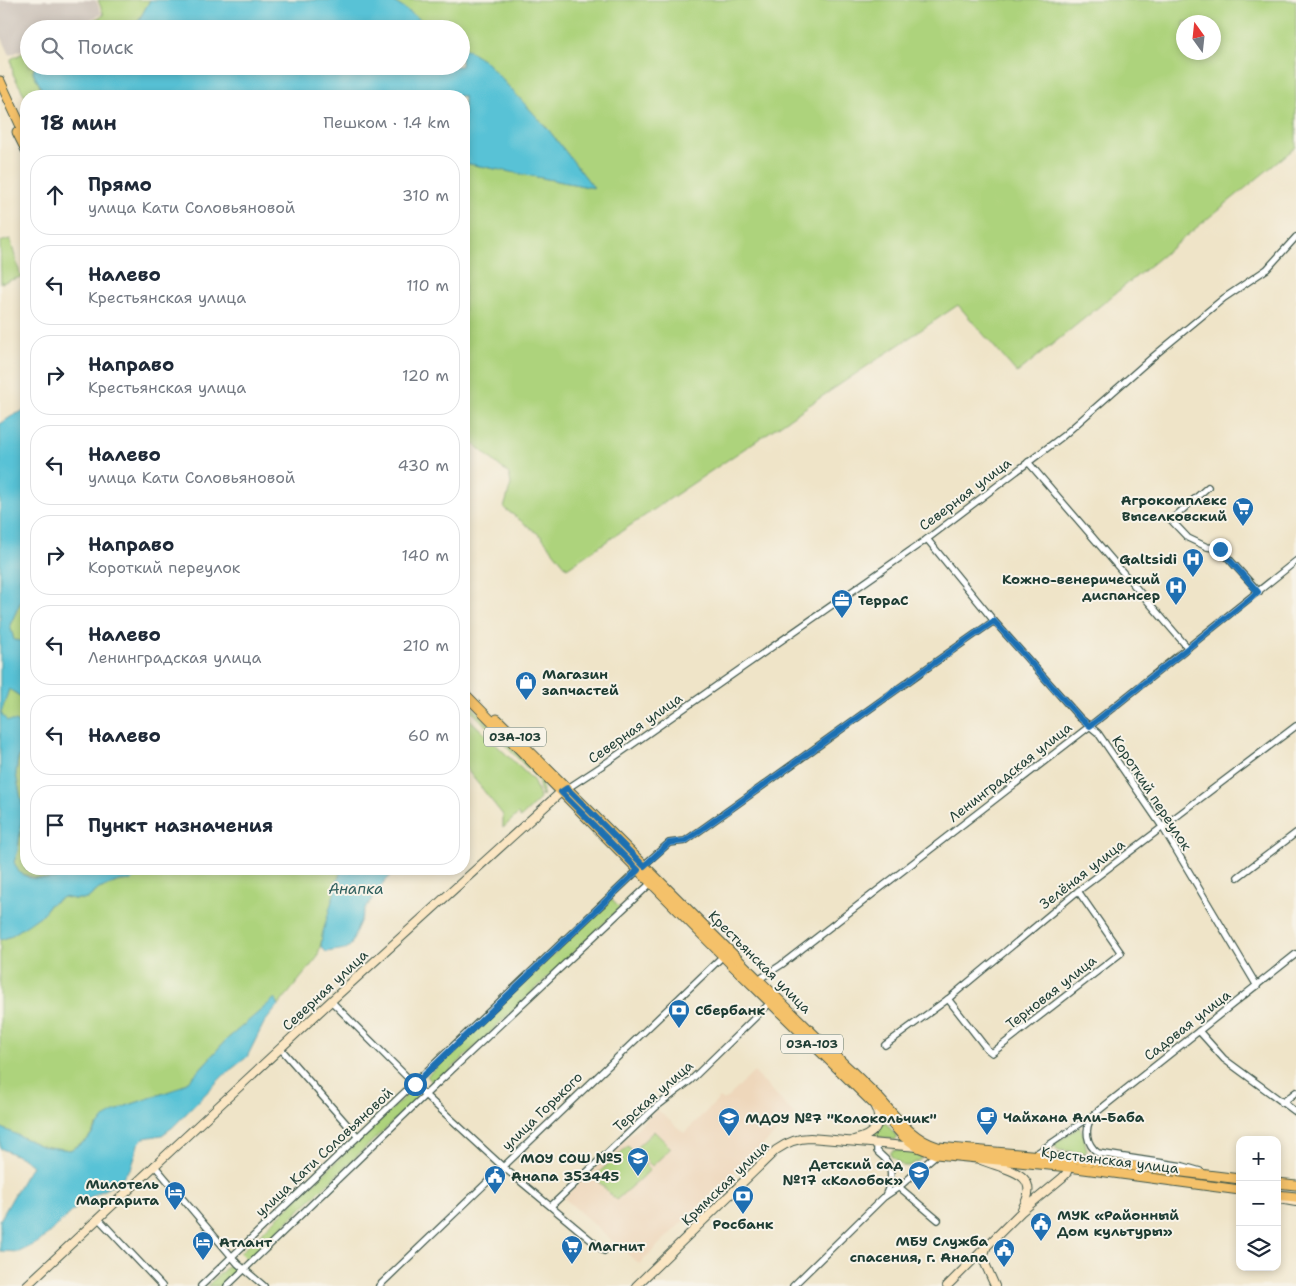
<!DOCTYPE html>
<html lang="ru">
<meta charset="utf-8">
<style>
:root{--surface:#fff;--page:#f6f6f7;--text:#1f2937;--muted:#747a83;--line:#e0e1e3}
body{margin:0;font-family:"Shantell Sans",sans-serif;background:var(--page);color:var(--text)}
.controls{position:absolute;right:15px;bottom:15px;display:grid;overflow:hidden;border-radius:10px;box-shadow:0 2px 8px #0003}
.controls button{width:45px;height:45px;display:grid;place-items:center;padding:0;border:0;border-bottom:1px solid var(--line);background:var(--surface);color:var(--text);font:25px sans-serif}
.compass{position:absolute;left:1176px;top:15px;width:45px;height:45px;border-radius:50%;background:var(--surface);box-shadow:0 2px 8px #0003;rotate:345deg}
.stop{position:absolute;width:15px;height:15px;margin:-11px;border:4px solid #1f6fb2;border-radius:50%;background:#fff}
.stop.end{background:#1f6fb2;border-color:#fff;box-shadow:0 1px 5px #0008}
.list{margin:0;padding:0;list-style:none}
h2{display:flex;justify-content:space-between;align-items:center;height:65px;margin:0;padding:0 20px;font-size:21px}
h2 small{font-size:16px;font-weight:400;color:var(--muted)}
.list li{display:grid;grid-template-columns:32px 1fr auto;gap:15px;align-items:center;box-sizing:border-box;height:80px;margin:0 10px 10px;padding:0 10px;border:1px solid var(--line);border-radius:20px}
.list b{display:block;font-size:19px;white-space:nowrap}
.list p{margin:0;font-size:16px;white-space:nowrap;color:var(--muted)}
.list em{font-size:16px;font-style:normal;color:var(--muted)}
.icon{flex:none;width:28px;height:28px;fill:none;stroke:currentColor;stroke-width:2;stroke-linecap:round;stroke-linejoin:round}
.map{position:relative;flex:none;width:1296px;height:1286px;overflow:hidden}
.search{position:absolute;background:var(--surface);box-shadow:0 2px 8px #0003;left:20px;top:20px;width:450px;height:55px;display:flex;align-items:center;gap:12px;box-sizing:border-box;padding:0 18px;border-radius:28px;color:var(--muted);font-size:19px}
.panel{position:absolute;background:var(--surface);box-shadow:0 2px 8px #0003;left:20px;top:90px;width:450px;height:785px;border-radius:20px}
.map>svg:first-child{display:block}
.built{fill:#eed7bb}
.industrial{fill:#ccc2b9}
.green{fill:#add37c;stroke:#668858;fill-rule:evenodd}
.water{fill:#59c2d6;stroke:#3c8085}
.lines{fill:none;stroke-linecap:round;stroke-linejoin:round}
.street-casing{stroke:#3e564a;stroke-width:8}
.secondary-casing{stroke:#3e564a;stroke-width:10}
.primary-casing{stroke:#3e564a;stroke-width:11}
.street{stroke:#fff;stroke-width:5.5}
.secondary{stroke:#fbe6c3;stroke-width:8}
.primary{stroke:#f4c16a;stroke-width:9}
.route{stroke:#1f6fb2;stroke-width:6}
.labels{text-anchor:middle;stroke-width:4;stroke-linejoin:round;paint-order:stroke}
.shield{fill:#f7f3e8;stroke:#60746a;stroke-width:1}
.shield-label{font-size:12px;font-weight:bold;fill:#1f3d34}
.street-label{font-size:14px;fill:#1f3d34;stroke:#f7f3e8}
.poi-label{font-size:14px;font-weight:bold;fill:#1f3d34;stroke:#f7f3e8;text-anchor:start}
.water-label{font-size:15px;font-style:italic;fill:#2e5e5c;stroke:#f7f3e8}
</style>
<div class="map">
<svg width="1296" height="1286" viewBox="0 0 1296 1286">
<rect width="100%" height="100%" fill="#f7f3e8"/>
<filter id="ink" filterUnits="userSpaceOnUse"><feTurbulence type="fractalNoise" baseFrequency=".02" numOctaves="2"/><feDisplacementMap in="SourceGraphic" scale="10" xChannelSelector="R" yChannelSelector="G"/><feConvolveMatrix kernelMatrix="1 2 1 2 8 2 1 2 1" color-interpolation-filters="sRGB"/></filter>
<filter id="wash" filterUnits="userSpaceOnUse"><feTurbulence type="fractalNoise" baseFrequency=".0096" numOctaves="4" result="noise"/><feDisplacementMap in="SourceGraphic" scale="20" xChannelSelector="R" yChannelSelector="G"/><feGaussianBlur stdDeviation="1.12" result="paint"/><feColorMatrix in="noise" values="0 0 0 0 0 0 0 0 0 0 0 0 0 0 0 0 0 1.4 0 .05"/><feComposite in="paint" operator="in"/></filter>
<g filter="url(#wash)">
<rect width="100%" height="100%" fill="#efe4c8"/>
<path class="built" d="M754,1072L795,1115L709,1196L639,1264L564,1198L657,1109L684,1133L720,1098L724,1101Z"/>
<path class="industrial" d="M0,0H96L102,14L69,29H29V47L10,55L0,34Z"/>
<g class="green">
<path d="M98,0H150L134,29H75L104,15Z"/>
<path d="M391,0H1296V147L1017,373L958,305L567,568L541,536L504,508L511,484L509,474L464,436V163L594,188L547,128L484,60L461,46V29H435ZM1184,22H1214V52H1184Z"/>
<path d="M29,50V66H35L33,72L45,96H26V98L13,74L11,59Z"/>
<path d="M10,239L21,277L1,283L0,242Z"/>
<path d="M26,557V642L14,640L10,625L21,601L24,591L20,580L24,560Z"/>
<path d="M9,689L26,700V869H97C75,880 41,883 18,872L14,862L18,851L23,808L16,774L18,759L25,747L0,714Z"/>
<path d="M464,698L540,777L543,790L542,797L537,778L464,703Z"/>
<path d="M464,714L533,780L536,788H537L540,799L520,818L518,814L503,828V815L464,766Z"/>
<path d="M143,869H338L340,873L317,958L278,1006L275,999L226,1040L191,1079L176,1089L126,1106L96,1127L87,1140L70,1150L41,1146L0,1127V940L9,937L43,914L49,905L63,897L74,899H87L99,889L119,881L132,880Z"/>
<path d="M611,899L620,908L435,1085L427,1076Z"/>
<path d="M411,1091L418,1098L247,1260L240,1253Z"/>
<path d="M883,1122H885L896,1136V1140L874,1136V1134Z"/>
<path d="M1079,1127L1083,1133L1087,1151L1084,1153L1058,1150L1055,1146V1144Z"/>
<path d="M654,1131L671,1148L652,1166L635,1149Z"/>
<path d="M628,1146L650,1170L616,1200L594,1177Z"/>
<path d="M894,1150L918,1153L921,1154L922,1159L909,1166H903L891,1156L890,1153Z"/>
<path d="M231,1263L237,1270L221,1286H207Z"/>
</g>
<g class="water">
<path d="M150,0H391L435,29H134Z"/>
<path d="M461,46L484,60L547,128L594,188L464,163V96H45L33,72L35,66H461Z"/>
<path d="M26,410V557L24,560L20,580L24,591L21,601L10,625L14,640L26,642V700L9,689L1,713L7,721H16L25,733V747L18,759L16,774L23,808L18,851L14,862L19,872L30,878L47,879L87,874L97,869H143L132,880L119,881L99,889L87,899H74L63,897L49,905L43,914L29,924L9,937L0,940V424L15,414Z"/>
<path d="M338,869H396L378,890L364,911L351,945L346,949L326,952L321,947L322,935L340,873Z"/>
<path d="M275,998L278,1006L264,1023L247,1057L224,1075L173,1127L162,1135L144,1138L138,1144L135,1156L131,1168L117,1183L85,1200L39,1242L19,1252L0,1251V1220L25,1176L32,1166L24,1159L0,1148V1127L41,1146L70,1150L87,1140L104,1118L126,1106L176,1089L191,1079L226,1040Z"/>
</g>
</g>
<g filter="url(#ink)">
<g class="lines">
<g class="street-casing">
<g id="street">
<path d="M1028,462L1188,648"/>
<path d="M1208,487L1171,520L1188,538L1207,547L1220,549L1259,592"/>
<path d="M927,539L994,621L1080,718L1098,733L1163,828L1257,986"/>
<path d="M565,790L600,767L927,539L1063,436L1155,355L1224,298L1267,269L1296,237"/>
<path d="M644,865L669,843L685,841C789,768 890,693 994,621"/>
<path d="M1238,877L1296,833"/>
<path d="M758,980L781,965L1090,726L1296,561"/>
<path d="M948,999L987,1049L992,1053L1121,953L1078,891"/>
<path d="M331,1001L425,1095L502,1166L604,1251"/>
<path d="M1199,1031L1224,1059L1296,1112"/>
<path d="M885,1045L948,999L1078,891L1296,726"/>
<path d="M281,1049L358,1137"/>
<path d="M1282,1103L1296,1092"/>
<path d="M1092,1117C1084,1129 1086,1144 1098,1153L1183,1166L1200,1171"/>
<path d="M877,1144V1151C880,1155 884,1157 886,1160C894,1171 891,1184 885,1196"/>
<path d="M1034,1155L1093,1115L1296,954"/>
<path d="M154,1165L238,1264L264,1286"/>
<path d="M899,1187L938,1220"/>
<path d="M551,1206L656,1107L691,1080L770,1003"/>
<path d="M98,1218L162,1286"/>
<path d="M201,1286L638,870"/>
<path d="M227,1286L425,1095L651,883"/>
<path d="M379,1286L723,956"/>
<path d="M793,1286L884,1197L899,1187L937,1154"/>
</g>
</g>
<g class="secondary-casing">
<g id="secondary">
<path d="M854,1140C873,1136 885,1124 874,1105"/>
<path d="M981,1160C1005,1170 1044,1172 1022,1209"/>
<path d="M1279,1199L1296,1202"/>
<path d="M986,1248L983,1259L995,1286"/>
<path d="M26,1286L331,1001L561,792"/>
<path d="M636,1286L776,1150C786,1143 797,1138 810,1138L918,1147"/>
<path d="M947,1286L1021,1212L1062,1178L1066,1174L1069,1167"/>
</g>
</g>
<g class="primary-casing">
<g id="primary">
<path d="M0,81L26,137"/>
<path d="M17,132L26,150"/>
<path d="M464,693L731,964L881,1111L903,1136L918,1147L936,1154L1069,1167L1240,1190"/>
<path d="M497,719C613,833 726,949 843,1063C853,1072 863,1082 873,1092C892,1111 910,1140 938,1147L1076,1159L1240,1179"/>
<path d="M1277,1183L1296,1185"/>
<path d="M1277,1195L1296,1197"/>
</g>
</g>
<use href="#street" class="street"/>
<use href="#secondary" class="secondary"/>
<use href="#primary" class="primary"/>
</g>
</g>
<g class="lines" filter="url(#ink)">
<path class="route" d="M415,1084L638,870L561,792L567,788L644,866L669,843L685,841C789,768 890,693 994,621L1080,718L1090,726L1258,592L1220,549"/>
</g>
<defs>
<g id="supermarket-pin" transform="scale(1.125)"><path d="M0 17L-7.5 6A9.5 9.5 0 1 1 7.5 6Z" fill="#1f6fb2" stroke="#f7f3e8"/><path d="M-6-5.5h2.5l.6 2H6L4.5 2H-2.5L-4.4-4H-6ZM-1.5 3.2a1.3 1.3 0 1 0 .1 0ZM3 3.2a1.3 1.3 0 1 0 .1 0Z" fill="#fff"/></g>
<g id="hospital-pin" transform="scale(1.125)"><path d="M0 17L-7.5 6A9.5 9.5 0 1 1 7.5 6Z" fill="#1f6fb2" stroke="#f7f3e8"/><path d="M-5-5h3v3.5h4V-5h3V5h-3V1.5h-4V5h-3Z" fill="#fff"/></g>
<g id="office-pin" transform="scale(1.125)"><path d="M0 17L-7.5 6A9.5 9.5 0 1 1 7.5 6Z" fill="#1f6fb2" stroke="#f7f3e8"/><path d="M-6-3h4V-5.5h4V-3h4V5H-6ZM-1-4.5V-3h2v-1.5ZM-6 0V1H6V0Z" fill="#fff"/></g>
<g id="shop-pin" transform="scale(1.125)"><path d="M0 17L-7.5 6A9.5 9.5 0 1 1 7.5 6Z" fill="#1f6fb2" stroke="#f7f3e8"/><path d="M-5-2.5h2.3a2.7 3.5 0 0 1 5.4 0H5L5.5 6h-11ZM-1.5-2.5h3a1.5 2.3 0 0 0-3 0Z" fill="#fff"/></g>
<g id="bank-pin" transform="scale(1.125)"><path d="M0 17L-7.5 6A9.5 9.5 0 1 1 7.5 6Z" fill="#1f6fb2" stroke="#f7f3e8"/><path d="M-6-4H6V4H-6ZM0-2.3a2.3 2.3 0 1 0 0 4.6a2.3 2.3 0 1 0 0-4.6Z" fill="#fff"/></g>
<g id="cafe-pin" transform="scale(1.125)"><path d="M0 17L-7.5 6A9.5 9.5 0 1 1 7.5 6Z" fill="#1f6fb2" stroke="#f7f3e8"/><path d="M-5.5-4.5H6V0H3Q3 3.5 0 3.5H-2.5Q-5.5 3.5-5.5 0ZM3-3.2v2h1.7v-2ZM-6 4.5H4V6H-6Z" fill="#fff"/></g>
<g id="school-pin" transform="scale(1.125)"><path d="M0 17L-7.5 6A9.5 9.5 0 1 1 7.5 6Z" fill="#1f6fb2" stroke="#f7f3e8"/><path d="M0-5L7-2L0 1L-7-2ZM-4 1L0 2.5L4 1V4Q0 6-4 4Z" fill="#fff"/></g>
<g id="civic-pin" transform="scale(1.125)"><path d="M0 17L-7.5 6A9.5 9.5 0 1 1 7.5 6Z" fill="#1f6fb2" stroke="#f7f3e8"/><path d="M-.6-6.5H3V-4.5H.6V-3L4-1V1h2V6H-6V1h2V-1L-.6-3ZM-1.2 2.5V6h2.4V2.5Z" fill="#fff"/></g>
<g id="hotel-pin" transform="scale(1.125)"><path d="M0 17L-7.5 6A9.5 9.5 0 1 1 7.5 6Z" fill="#1f6fb2" stroke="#f7f3e8"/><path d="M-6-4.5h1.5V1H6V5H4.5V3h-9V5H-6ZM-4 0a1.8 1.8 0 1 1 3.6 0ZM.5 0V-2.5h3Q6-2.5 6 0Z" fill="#fff"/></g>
</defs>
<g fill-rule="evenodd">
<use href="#supermarket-pin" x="1243" y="508"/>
<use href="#hospital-pin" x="1193" y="559"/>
<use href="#hospital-pin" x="1176" y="587"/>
<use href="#office-pin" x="842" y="600"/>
<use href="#shop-pin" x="526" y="682"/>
<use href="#bank-pin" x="679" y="1010"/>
<use href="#cafe-pin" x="987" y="1117"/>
<use href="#school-pin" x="729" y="1118"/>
<use href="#school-pin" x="638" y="1158"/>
<use href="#school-pin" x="919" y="1172"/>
<use href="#civic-pin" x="495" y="1176"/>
<use href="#hotel-pin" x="175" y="1192"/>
<use href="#bank-pin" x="743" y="1196"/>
<use href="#civic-pin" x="1041" y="1223"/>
<use href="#hotel-pin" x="203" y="1242"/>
<use href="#supermarket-pin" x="572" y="1246"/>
<use href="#civic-pin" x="1004" y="1249"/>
</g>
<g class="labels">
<g class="shield">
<rect x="484" y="727.5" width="62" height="19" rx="4"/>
<rect x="781" y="1034.5" width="62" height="19" rx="4"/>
</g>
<g class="shield-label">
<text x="515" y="741">03А-103</text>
<text x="812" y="1048">03А-103</text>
</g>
<g class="street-label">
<text transform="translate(965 494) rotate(-37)" y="5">Северная улица</text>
<text transform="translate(635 728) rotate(-35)" y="5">Северная улица</text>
<text transform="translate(1010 772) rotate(-38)" y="5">Ленинградская улица</text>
<text transform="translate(1152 793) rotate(57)" y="5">Короткий переулок</text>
<text transform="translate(1082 874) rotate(-38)" y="5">Зелёная улица</text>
<text transform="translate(760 962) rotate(45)" y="5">Крестьянская улица</text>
<text transform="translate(325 990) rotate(-43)" y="5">Северная улица</text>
<text transform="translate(1051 992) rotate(-38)" y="5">Терновая улица</text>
<text transform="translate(1187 1025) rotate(-38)" y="5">Садовая улица</text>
<text transform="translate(653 1096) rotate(-41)" y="5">Терская улица</text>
<text transform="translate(542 1111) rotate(-44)" y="5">улица Горького</text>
<text transform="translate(324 1152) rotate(-43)" y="5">улица Кати Соловьяновой</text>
<text transform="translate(1110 1160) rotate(7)" y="5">Крестьянская улица</text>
<text transform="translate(725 1183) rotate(-44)" y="5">Крымская улица</text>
</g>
<g class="poi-label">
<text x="1227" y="505" text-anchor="end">Агрокомплекс<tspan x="1227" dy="16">Выселковский</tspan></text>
<text x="1177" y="564" text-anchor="end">Galtsidi</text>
<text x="1160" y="584" text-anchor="end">Кожно-венерический<tspan x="1160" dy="16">диспансер</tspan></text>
<text x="858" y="605">ТерраС</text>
<text x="542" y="679">Магазин<tspan x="542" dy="16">запчастей</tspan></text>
<text x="695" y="1015">Сбербанк</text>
<text x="1003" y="1122">Чайхана Али-Баба</text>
<text x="745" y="1123">МДОУ №7 "Колокольчик"</text>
<text x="622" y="1163" text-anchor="end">МОУ СОШ №5</text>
<text x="903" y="1169" text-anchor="end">Детский сад<tspan x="903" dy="16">№17 «Колобок»</tspan></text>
<text x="511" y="1181">Анапа 353445</text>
<text x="159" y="1189" text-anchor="end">Милотель<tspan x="159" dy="16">Маргарита</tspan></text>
<text x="1057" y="1220">МУК «Районный<tspan x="1057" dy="16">Дом культуры»</tspan></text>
<text x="743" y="1229" text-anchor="middle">Росбанк</text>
<text x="988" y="1246" text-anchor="end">МБУ Служба<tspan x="988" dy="16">спасения, г. Анапа</tspan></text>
<text x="219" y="1247">Атлант</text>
<text x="588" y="1251">Магнит</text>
</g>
<g class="water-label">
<text x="356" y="894">Анапка</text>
</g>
</g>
</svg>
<div class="controls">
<button>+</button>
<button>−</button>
<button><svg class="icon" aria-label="layers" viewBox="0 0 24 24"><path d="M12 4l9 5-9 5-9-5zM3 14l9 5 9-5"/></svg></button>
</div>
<svg class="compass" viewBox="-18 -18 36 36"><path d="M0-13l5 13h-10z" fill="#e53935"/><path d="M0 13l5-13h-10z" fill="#747a83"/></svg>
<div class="stop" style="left:415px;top:1084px"></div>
<div class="stop end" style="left:1220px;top:549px"></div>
<div class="search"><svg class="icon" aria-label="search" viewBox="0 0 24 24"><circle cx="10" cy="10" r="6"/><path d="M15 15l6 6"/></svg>Поиск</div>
<section class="panel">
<h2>18 мин<small>Пешком · 1.4 km</small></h2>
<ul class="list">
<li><svg class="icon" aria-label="ahead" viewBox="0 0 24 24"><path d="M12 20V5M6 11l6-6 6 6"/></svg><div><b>Прямо</b><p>улица Кати Соловьяновой</p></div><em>310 m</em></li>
<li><svg class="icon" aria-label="left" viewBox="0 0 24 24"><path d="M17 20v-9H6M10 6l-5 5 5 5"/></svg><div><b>Налево</b><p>Крестьянская улица</p></div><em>110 m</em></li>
<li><svg class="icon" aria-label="right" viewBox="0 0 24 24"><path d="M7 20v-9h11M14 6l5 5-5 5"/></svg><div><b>Направо</b><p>Крестьянская улица</p></div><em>120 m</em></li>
<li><svg class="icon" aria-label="left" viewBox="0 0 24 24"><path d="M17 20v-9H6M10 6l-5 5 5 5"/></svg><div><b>Налево</b><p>улица Кати Соловьяновой</p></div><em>430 m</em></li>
<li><svg class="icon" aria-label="right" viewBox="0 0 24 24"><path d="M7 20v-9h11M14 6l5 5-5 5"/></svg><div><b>Направо</b><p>Короткий переулок</p></div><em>140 m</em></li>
<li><svg class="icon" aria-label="left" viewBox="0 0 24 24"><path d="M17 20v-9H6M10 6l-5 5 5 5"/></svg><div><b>Налево</b><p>Ленинградская улица</p></div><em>210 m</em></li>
<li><svg class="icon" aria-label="left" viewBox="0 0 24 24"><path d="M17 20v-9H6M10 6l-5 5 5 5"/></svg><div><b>Налево</b></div><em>60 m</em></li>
<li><svg class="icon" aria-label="arrive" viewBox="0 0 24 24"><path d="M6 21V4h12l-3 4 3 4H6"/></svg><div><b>Пункт назначения</b></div></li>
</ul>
</section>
</div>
